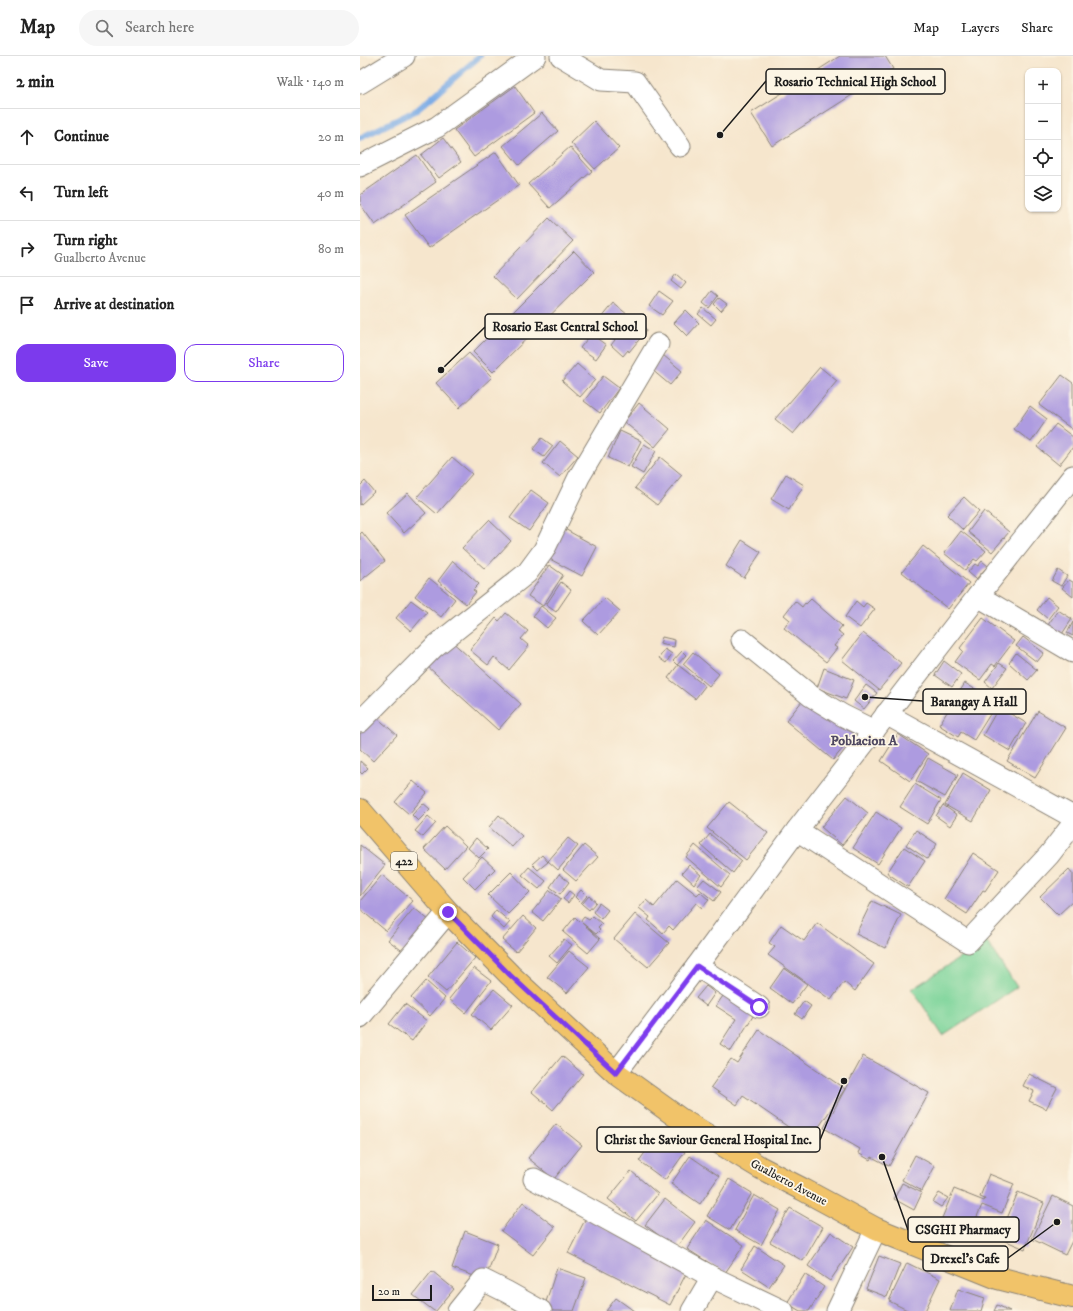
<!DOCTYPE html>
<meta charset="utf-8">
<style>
:root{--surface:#fff;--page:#f6f6f6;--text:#222;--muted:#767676;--line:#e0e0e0;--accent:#7c3aed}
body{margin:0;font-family:"IM FELL DW Pica",serif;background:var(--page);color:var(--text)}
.controls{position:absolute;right:12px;top:12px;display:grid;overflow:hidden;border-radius:8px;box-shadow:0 1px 3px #0004}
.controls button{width:36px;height:36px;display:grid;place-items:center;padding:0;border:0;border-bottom:1px solid var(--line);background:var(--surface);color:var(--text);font:20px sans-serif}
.scale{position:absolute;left:12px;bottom:10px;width:60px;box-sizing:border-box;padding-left:4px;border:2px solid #1c1c1c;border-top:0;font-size:11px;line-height:14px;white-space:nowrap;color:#1c1c1c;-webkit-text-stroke:3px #fcf5e5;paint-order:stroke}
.stop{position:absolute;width:12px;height:12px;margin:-9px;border:3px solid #7c3aed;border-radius:50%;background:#fff}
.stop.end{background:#7c3aed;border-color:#fff;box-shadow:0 1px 4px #0008}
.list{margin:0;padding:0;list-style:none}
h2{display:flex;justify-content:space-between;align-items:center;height:52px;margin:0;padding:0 16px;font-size:17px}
h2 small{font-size:13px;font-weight:400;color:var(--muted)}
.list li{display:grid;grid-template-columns:26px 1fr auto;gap:12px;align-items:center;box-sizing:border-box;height:56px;padding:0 16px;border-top:1px solid var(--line)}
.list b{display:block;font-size:15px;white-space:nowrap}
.list p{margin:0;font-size:13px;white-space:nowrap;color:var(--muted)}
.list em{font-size:13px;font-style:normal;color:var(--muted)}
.actions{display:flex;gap:8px;padding:12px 16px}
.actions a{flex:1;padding:9px 0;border:1px solid var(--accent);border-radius:12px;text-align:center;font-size:14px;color:var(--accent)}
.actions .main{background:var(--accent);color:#fff}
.icon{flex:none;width:22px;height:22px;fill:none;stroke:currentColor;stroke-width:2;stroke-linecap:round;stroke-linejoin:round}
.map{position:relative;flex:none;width:713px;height:1255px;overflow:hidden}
header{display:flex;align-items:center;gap:24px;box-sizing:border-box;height:56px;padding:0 20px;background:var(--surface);border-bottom:1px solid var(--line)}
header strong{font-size:19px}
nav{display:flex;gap:22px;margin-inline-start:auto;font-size:14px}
.search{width:280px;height:36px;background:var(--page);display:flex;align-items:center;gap:10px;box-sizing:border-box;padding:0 14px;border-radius:22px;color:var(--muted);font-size:15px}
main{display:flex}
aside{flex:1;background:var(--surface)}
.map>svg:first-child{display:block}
.green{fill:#7cd49a;stroke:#4c785b}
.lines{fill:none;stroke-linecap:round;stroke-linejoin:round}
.stream{stroke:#7bace6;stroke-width:6}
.building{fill:#ad9be0}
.minor-casing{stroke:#898174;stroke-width:23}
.major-casing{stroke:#898174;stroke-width:24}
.minor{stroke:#fff;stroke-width:21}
.major{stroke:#f1c369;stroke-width:22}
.route{stroke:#7c3aed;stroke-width:5}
.labels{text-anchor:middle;stroke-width:3.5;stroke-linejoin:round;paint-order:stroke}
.shield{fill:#fcf5e5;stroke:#5f5d58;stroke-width:1}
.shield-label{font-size:11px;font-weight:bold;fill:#1c1c1c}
.street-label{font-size:12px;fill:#1c1c1c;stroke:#fcf5e5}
.quarter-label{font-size:14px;font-weight:bold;fill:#4f4861;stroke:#fcf5e5}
.leader{fill:none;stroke:#1c1c1c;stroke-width:1.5}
.callout-dot{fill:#1c1c1c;stroke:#fcf5e5;stroke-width:1.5}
.callout{fill:#fcf5e5;stroke:#1c1c1c;stroke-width:1.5}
.callout-label{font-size:13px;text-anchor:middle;font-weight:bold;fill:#1c1c1c}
</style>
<header>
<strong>Map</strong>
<div class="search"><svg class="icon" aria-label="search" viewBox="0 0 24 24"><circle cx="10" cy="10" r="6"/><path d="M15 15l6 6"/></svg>Search here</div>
<nav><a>Map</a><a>Layers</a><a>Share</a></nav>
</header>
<main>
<aside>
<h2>2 min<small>Walk · 140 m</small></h2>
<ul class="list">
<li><svg class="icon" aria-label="ahead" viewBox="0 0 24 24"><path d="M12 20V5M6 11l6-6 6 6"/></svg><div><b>Continue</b></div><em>20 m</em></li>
<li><svg class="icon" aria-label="left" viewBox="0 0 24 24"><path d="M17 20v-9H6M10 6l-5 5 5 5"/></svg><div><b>Turn left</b></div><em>40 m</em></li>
<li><svg class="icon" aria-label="right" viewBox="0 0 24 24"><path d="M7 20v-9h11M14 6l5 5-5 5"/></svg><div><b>Turn right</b><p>Gualberto Avenue</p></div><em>80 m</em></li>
<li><svg class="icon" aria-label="arrive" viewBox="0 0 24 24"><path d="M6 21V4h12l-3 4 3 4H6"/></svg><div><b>Arrive at destination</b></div></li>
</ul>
<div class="actions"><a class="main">Save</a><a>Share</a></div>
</aside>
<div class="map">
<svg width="713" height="1255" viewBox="0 0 713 1255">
<rect width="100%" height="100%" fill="#fcf5e5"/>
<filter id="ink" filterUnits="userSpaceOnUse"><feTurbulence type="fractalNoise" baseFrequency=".025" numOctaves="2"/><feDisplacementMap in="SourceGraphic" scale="8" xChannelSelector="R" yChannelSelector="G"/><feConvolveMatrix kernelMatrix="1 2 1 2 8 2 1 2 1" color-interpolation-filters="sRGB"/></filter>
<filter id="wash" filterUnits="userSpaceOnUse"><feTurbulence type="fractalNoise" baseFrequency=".012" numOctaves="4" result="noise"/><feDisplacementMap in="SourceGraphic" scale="16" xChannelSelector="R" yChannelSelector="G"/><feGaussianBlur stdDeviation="0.9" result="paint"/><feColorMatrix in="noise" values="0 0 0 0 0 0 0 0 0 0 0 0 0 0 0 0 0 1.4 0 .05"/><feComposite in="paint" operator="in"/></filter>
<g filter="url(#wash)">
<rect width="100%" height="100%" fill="#f6e6cd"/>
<path class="green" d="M626,885L657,931L583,980L552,933Z"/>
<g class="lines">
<path class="stream" d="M0,82L57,54L120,0"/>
</g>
<g id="blocks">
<g class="building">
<path d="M480,0H525L533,13L412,90L391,57Z"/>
<path d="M155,30L174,57L114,101L94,74Z"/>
<path d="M182,57L198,75L159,109L143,90Z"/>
<path d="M234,65L259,92L235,113L211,87Z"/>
<path d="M83,82L101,106L79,122L61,99Z"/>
<path d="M210,91L232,115L190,152L168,128Z"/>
<path d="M136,96L159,129L69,192L45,159Z"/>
<path d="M57,99L76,126L15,169L0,148V139Z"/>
<path d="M189,162L213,185L157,243L133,220Z"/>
<path d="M214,195L234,216L133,316L113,296Z"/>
<path d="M316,218L326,227L321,233L311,225Z"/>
<path d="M299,235L313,245L302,259L289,250Z"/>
<path d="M352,235L358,240L349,252L343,247Z"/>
<path d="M359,242L367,248L361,255L354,248Z"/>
<path d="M253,247L287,274L269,296L268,294L263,300L251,289L255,284L236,268Z"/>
<path d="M343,252L356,263L351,269L338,258Z"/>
<path d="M326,254L339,267L327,280L314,267Z"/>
<path d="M231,278L246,289L236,303L220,292Z"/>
<path d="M109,297L132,321L99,352L76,327Z"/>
<path d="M303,299L322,315L310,329L291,313Z"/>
<path d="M217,308L235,324L220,341L202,325Z"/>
<path d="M460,311L477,325L433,378L415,363Z"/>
<path d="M702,319L713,327V374L679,349Z"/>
<path d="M243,320L259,332L240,357L224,345Z"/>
<path d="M279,347L310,373L295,391L264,366Z"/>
<path d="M670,350L687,363L671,386L654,373Z"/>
<path d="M696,368L713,381V391L699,409L677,391Z"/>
<path d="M260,375L281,385L268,411L248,402Z"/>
<path d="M182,382L193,390L184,401L173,393Z"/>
<path d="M200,385L218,400L200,421L183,407Z"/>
<path d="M284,388L296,395L283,418L271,411Z"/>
<path d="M92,401L112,418L77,458L57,441Z"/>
<path d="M300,401L322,419L297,449L275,432Z"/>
<path d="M426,418L444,429L429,454L411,443Z"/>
<path d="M5,425L14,436L0,449V430Z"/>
<path d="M171,434L189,447L169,475L150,462Z"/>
<path d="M48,437L66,457L44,477L26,457Z"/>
<path d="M604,441L619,455L603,474L587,459Z"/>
<path d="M624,455L649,476L632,496L608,476Z"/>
<path d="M129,464L151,485L125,513L102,492Z"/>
<path d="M201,471L237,491L222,520L186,501Z"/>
<path d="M601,475L626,495L617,505L614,503L605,514L584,497Z"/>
<path d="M2,476L25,505L0,525V478Z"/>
<path d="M382,484L401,496L384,522L366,510Z"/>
<path d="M563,490L609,527L588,553L542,516Z"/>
<path d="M93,505L119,528L113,534L116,536L106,548L78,525Z"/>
<path d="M622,505L628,510L616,523L608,516L615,508L618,510Z"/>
<path d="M189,509L203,519L183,550L168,540Z"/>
<path d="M698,514L707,520L701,530L692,525Z"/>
<path d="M69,522L95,543L81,561L55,540Z"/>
<path d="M709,524L713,526V541L702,532Z"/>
<path d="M201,526L211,534L196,556L186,549Z"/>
<path d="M687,541L698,550L688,563L677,554Z"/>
<path d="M245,542L260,555L238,579L223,565Z"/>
<path d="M451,543L482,570L478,575L483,579L474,590L477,592L466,606L424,572L430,564L424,559L435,545L442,551L445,547L446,548Z"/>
<path d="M51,544L67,556L51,575L36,562Z"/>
<path d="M496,545L503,551L506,547L515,553L500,572L485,561Z"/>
<path d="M181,550L196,562L187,572L173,560Z"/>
<path d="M698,554L712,563L700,581L686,572Z"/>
<path d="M146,557L168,575L161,583L169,590L149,614L134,601L128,609L110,594L136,562L139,565Z"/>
<path d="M623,562L654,585L635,610L632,608L620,624L595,606L603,595L600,592Z"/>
<path d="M713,566V580L707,577Z"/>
<path d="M503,577L541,607L519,634L482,604Z"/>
<path d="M302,581L315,584L314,591L300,588Z"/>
<path d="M663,581L684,597L677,606L656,590Z"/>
<path d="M89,583L161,648L138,674L66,609Z"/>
<path d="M305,593L312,598L306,607L299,602Z"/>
<path d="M322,595L326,599L317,609L313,605Z"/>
<path d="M333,596L359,618L349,630L323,608Z"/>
<path d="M656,597L677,614L668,624L649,607Z"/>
<path d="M584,605L601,618L592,631L575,619Z"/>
<path d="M639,607L647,612L632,632L625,626Z"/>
<path d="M318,609L345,630L335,643L308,622Z"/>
<path d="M464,612L494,624L486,643L457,632Z"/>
<path d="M605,627L637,647L614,684L601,676L598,681L579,669Z"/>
<path d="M506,629L517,637L504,653L494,645Z"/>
<path d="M447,639L495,678L473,704L426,665Z"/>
<path d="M639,651L666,667L650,695L623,679Z"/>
<path d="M678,655L706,672L675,722L647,705Z"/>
<path d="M15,660L37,679L13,705L0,693V676Z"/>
<path d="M538,678L568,698L550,725L521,705Z"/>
<path d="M568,702L598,719L585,741L556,725Z"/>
<path d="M0,705L8,712L2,718L0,716Z"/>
<path d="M603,717L631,734L613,765L585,749Z"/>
<path d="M53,725L67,737L49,758L35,746Z"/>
<path d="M555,728L581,744L567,768L540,751Z"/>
<path d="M487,740L508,757L482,789L461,771Z"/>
<path d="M369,746L408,777L386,804L347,772Z"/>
<path d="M63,747L70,753L58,765L52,759Z"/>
<path d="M583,749L597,759L590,770L576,760Z"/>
<path d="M516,756L541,772L518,808L493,792Z"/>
<path d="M139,759L162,780L152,791L129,771Z"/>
<path d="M68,760L76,767L63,781L55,775Z"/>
<path d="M85,770L106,790L85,813L64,793Z"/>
<path d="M556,774L577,788L567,803L546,789Z"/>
<path d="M350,778L382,805L373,817L341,789Z"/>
<path d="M116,782L128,793L119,802L108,792Z"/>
<path d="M208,782L218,790L198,814L188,805Z"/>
<path d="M0,789L25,809L0,840Z"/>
<path d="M224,789L238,801L216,825L203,814Z"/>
<path d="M335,789L370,819L361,831L326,801Z"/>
<path d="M544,791L565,805L548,831L527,817Z"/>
<path d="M613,797L639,814L625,835L623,834L607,858L584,843Z"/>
<path d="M182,799L188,806L178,814L172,808Z"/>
<path d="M122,801L135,813L115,833L103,821Z"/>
<path d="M329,809L341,819L334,828L322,817Z"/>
<path d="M169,811L186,825L179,833L162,819Z"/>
<path d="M709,813L713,818V845L698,859L680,841Z"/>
<path d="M151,816L170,836L148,858L128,839Z"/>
<path d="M199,818L209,826L200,838L190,831Z"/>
<path d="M22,819L53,845L26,875L0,853V845Z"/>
<path d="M317,823L337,839L340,836L349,844L342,852L336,847L313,874L309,870L303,877L288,864L290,861L279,852L286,844L294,851Z"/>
<path d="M344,823L361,836L354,845L337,831Z"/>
<path d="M190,834L201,843L183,865L172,856Z"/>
<path d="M221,834L227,840L221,847L215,841Z"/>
<path d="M209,835L214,839L208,847L203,843Z"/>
<path d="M229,840L236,846L229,854L222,848Z"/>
<path d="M512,845L541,859L525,892L496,878Z"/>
<path d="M239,847L248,854L241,863L233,856Z"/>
<path d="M54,852L70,865L45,897L28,884Z"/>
<path d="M136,854L150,866L144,873L131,861Z"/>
<path d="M275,858L309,887L288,911L254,883Z"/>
<path d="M163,860L176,872L156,896L142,884Z"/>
<path d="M233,860L242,868L238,872L240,874L236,878L222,867L240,883L228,897L203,876L215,861L220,866L224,861L229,864Z"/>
<path d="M457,867L514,908L495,935L484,926L471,944L408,899L415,891L409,887L421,869L444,885Z"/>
<path d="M204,883L212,889L197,907L189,900Z"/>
<path d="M97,886L115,902L86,936L68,921Z"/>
<path d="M209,895L229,911L207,937L187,921Z"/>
<path d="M114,912L131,925L106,957L89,943Z"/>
<path d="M424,912L447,928L432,948L410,932Z"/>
<path d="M66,925L85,942L70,960L51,942Z"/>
<path d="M346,930L355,937L346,950L336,942Z"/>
<path d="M134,933L153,949L131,974L112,958Z"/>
<path d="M365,937L395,957L371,995L360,988L376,963L356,950Z"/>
<path d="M444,945L451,950L442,963L435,958Z"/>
<path d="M45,948L67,965L52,985L29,968Z"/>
<path d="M399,974L485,1033L445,1091L436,1085L440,1079L383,1040L377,1049L351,1031L371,1003L377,1007Z"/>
<path d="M202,1000L223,1018L193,1054L172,1036Z"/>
<path d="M503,1000L569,1037L529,1110L512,1101L510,1104L498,1097L500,1093L464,1072Z"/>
<path d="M669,1018L697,1032L686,1053L669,1045L674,1035L663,1030Z"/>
<path d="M196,1068L222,1089L194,1123L168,1102Z"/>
<path d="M299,1077L325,1096L305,1124L279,1105Z"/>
<path d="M555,1099L575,1110L562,1135L542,1124Z"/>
<path d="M330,1100L359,1120L340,1148L311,1128Z"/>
<path d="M271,1115L298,1138L276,1165L248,1143Z"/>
<path d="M629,1118L654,1128L642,1157L622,1149L609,1179L580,1167L594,1133L624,1145L625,1143L620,1141Z"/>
<path d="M369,1123L392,1137L370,1174L347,1160Z"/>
<path d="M542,1127L562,1137L554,1154L534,1143Z"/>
<path d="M658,1136L684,1147L665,1193L639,1182Z"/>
<path d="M579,1137L588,1142L581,1151L573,1146Z"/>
<path d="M394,1139L420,1154L401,1189L375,1174Z"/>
<path d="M693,1140L713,1150V1183L705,1199L672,1183Z"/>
<path d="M305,1143L335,1166L316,1192L285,1169Z"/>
<path d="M163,1146L195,1171L173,1199L141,1175Z"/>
<path d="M430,1152L463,1171L443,1205L410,1186Z"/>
<path d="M226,1162L328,1214L310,1249L208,1197Z"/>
<path d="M346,1164L384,1189L365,1217L327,1193Z"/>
<path d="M105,1175L138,1188L125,1224L92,1212Z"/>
<path d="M471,1176L493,1191L470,1225L448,1210Z"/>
<path d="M395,1190L424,1209L409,1231L381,1213Z"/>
<path d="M519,1200L540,1208L527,1241L506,1233Z"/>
<path d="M547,1207L580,1223L565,1255H549L529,1245Z"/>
<path d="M197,1212L226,1222L214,1255H194L184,1252Z"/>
<path d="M72,1215L94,1233L76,1255H74L53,1239Z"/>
<path d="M445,1218L464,1231L449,1255H440L427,1247Z"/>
<path d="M598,1233L625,1242L621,1255H590Z"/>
<path d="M256,1242L274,1255H246Z"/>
<path d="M637,1249L650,1255H634Z"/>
</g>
</g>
</g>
<g filter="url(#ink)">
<use href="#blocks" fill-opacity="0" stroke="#898174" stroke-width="1"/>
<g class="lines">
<g class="minor-casing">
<g id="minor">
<path d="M201,0L241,24L275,26L320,90"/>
<path d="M0,27L44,0"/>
<path d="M0,110L77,71L175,0"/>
<path d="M618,540L713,596"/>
<path d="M382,584L451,640L482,659L514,675"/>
<path d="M526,658L713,761"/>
<path d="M0,666L74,591L167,517L184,494L219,421L298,288"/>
<path d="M437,774L608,886L689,799L713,768"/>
<path d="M337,910L399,951"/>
<path d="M0,961L88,856"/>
<path d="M256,1017L337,910L437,774L618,540L713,420"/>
<path d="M174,1123L352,1221L423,1255"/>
<path d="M98,1255L123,1224L147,1236L181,1255"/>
<path d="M332,1255L352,1221"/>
<path d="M477,1255L516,1173"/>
</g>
</g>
<g class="major-casing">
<path id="major" d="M0,754L88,856L150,919L256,1017L320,1063L401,1112L442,1133L516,1173L638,1222L713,1241"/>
</g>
<use href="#minor" class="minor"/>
<use href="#major" class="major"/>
</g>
</g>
<g class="lines" filter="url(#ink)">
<path class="route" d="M88,856L150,919L256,1017L337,910L399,951"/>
</g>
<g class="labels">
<rect class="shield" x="31" y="796" width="26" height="18" rx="3"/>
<g class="shield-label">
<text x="44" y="809">422</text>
</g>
<g class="street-label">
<text transform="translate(429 1126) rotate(28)" y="4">Gualberto Avenue</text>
</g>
<g class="quarter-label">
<text x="504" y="689">Poblacion A</text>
</g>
</g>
<path class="leader" d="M360 79L406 25M81 314L125 271M505 641L563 645M484 1025L460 1084M522 1101L548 1174M697 1166L648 1202"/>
<g class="callout-dot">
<circle cx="360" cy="79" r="4"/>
<circle cx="81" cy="314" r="4"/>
<circle cx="505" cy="641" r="4"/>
<circle cx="484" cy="1025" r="4"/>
<circle cx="522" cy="1101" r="4"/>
<circle cx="697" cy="1166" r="4"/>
</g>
<g class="callout">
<rect x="406" y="13" width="179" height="25" rx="4"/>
<rect x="125" y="258" width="161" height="25" rx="4"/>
<rect x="563" y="633" width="103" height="25" rx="4"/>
<rect x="237" y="1071" width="223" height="25" rx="4"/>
<rect x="548" y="1161" width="111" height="25" rx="4"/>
<rect x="563" y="1190" width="85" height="25" rx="4"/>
</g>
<g class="callout-label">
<text x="495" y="30">Rosario Technical High School</text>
<text x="205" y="275">Rosario East Central School</text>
<text x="614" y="650">Barangay A Hall</text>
<text x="348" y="1088">Christ the Saviour General Hospital Inc.</text>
<text x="603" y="1178">CSGHI Pharmacy</text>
<text x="605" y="1207">Drexel's Cafe</text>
</g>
</svg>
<div class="controls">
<button>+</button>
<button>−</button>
<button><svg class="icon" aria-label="locate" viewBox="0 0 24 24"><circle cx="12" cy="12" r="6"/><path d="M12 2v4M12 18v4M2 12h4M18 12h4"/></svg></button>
<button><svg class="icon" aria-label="layers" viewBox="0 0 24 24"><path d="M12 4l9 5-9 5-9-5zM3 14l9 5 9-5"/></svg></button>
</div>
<div class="scale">20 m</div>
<div class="stop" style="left:399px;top:951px"></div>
<div class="stop end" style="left:88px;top:856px"></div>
</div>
</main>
